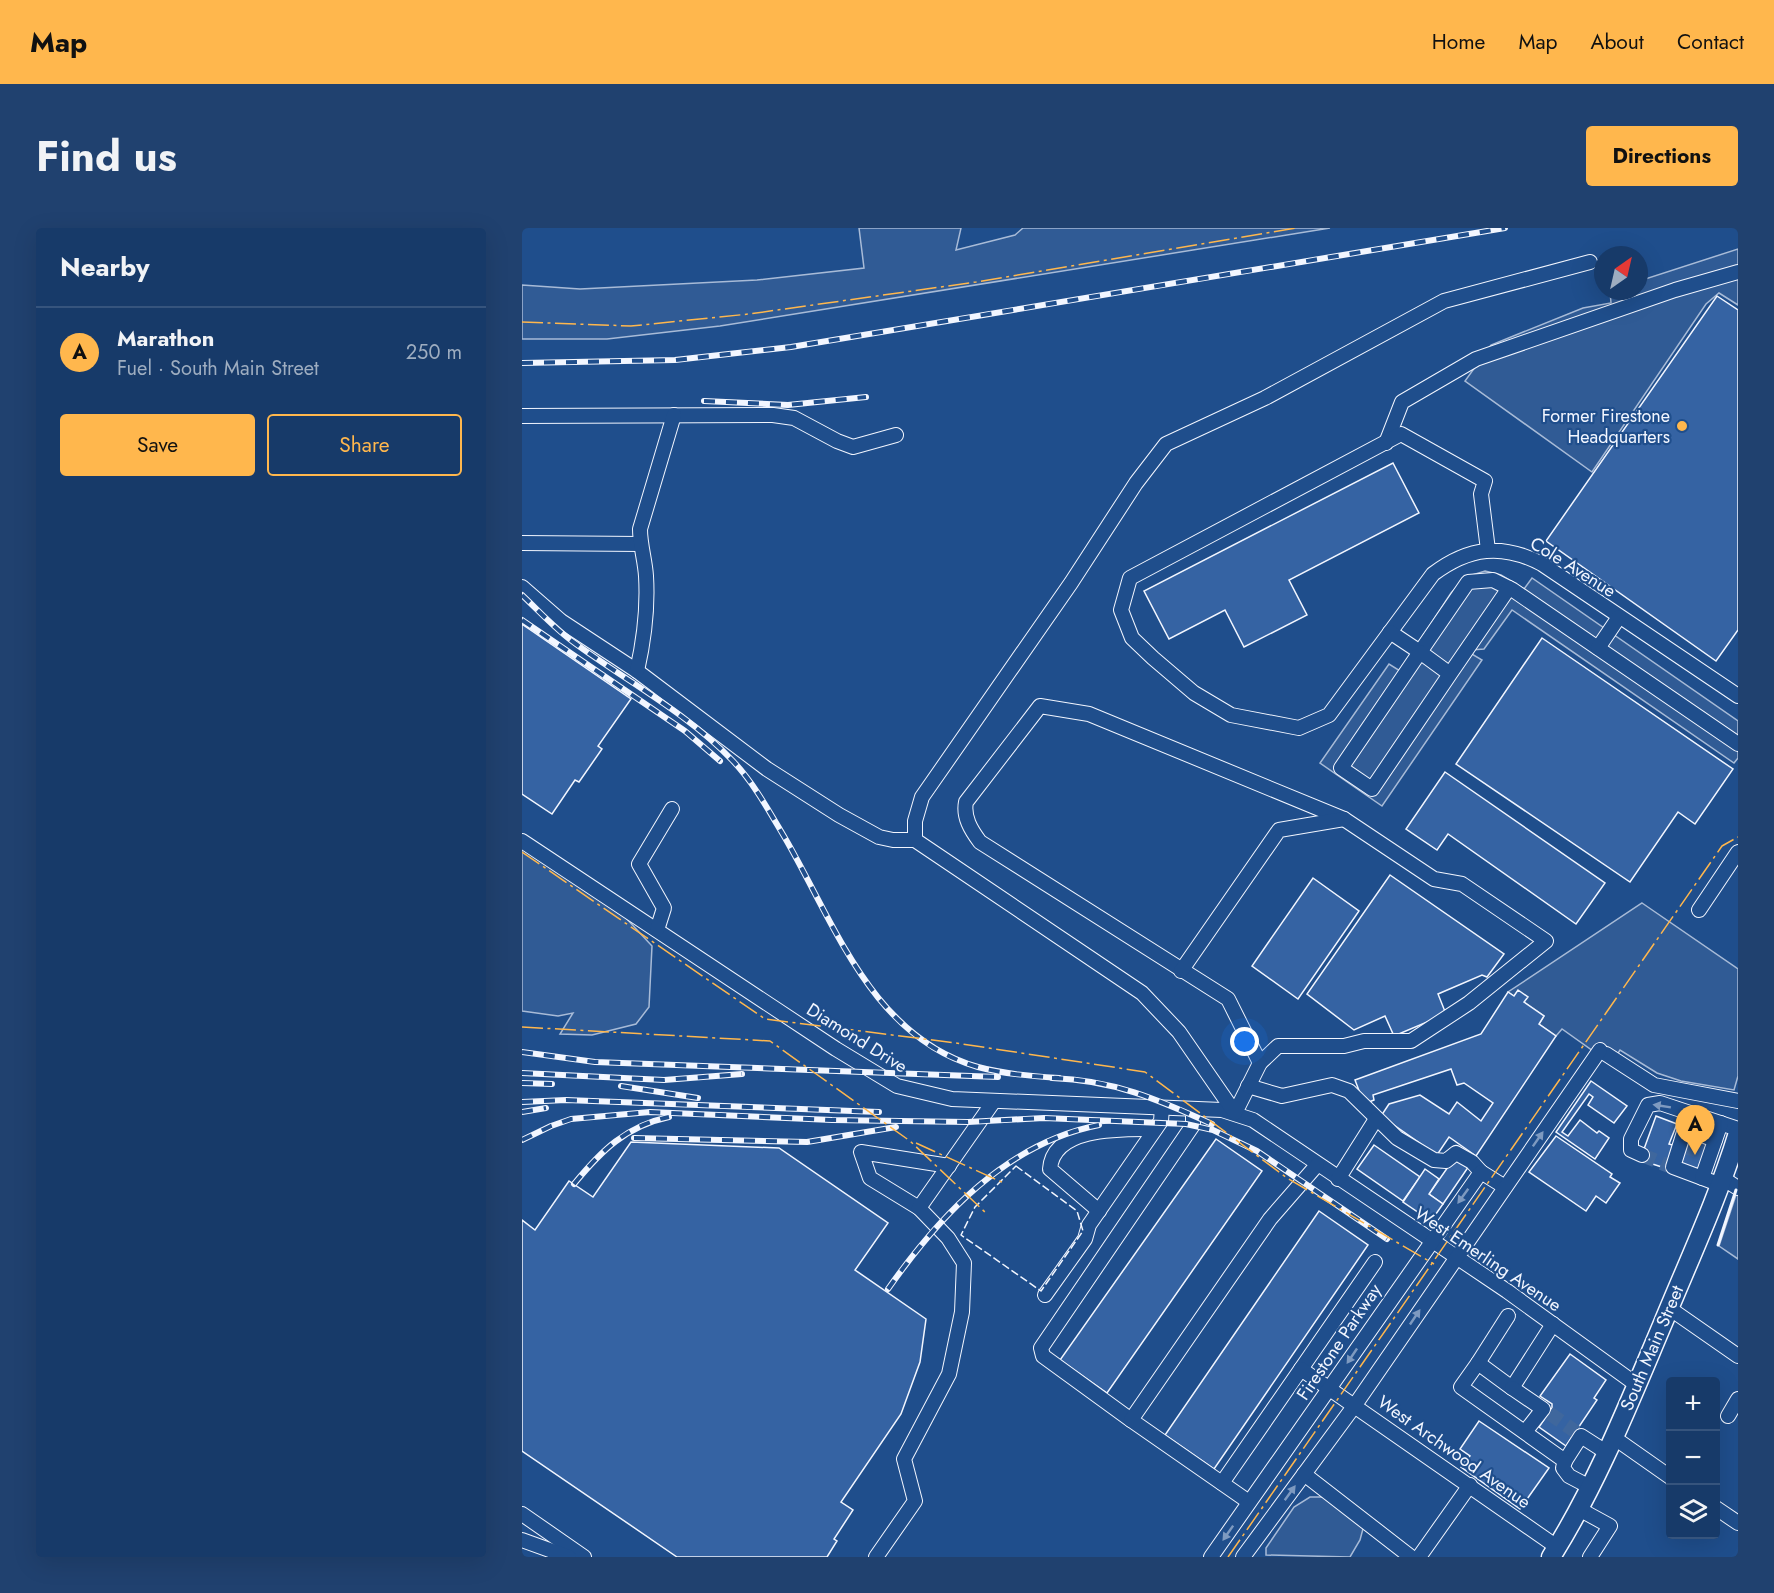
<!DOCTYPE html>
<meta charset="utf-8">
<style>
:root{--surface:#173a69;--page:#20416f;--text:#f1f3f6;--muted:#9eadc0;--line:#36547d;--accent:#ffb74d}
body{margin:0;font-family:Jost,sans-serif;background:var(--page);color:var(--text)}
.controls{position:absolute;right:18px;bottom:18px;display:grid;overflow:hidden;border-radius:6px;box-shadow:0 6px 24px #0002}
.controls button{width:54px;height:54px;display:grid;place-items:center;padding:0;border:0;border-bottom:2px solid var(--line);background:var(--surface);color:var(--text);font:30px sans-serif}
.compass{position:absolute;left:1072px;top:18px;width:54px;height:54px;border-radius:50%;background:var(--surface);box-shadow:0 6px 24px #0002;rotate:34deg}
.you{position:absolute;left:723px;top:814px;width:21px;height:21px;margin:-15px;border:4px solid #fff;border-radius:50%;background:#1a73e8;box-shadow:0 0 0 9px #1a73e833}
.badge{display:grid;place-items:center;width:39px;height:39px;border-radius:50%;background:var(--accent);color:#111;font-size:20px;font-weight:700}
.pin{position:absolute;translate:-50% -50px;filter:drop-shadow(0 2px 3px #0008)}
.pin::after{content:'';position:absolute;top:32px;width:21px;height:18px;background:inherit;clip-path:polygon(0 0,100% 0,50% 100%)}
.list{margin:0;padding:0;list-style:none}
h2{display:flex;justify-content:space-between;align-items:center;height:78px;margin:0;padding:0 24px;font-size:26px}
h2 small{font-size:20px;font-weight:400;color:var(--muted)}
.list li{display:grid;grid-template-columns:39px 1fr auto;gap:18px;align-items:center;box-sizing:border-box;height:90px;padding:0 24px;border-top:2px solid var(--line)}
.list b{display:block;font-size:22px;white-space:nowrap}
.list p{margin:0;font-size:20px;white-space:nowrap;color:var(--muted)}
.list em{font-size:20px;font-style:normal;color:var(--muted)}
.actions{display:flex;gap:12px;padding:18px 24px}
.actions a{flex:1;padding:14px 0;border:2px solid var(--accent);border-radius:6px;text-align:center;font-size:21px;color:var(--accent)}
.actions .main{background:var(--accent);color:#111}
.icon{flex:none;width:33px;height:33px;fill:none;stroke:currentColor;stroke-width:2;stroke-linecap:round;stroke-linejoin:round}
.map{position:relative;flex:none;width:1216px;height:1329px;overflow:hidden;border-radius:6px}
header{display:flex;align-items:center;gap:36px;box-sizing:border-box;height:84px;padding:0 30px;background:var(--accent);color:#111}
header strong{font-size:28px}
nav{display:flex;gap:33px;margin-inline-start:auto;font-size:21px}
.intro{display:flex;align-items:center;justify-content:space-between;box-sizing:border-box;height:144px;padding:0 36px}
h1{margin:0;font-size:42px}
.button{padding:15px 27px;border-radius:6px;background:var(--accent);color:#111;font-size:21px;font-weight:700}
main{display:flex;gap:36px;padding:0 36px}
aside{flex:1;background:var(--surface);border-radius:6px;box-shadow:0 6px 24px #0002}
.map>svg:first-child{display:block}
.built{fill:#305b95;stroke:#a8bbd7;stroke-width:1.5}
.building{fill:#3563a3;stroke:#f2f6ff;stroke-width:1.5}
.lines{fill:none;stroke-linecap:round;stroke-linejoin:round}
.minor-tunnel{stroke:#3f679d;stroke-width:14;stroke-dasharray:14 7;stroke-linecap:butt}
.minor-casing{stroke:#f2f6ff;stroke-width:16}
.major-casing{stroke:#f2f6ff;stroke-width:21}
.minor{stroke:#1f4e8c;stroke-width:14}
.major{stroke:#1f4e8c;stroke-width:18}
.rail-casing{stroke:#f2f6ff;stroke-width:6}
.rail{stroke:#1f4e8c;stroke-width:4;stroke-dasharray:11;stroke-linecap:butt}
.fence{stroke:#f2f6ff;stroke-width:1.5;stroke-dasharray:8 3;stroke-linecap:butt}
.wall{stroke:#f2f6ff;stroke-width:3}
.power{stroke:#ffb74d;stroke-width:1.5;stroke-dasharray:21 4.5 3 4.5;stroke-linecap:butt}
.oneway{fill:#7e9ac0}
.poi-dot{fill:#ffb74d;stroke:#1f4e8c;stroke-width:2}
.labels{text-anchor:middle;stroke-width:4.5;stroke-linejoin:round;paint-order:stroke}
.poi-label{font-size:18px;fill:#f2f6ff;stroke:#1f4e8c;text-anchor:end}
.street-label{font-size:18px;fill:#f2f6ff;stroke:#1f4e8c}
</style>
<header>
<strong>Map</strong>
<nav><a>Home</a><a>Map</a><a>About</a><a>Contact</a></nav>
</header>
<div class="intro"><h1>Find us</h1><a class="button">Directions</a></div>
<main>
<aside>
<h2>Nearby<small></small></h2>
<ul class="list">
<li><span class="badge">A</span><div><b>Marathon</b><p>Fuel · South Main Street</p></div><em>250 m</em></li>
</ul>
<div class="actions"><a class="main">Save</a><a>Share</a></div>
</aside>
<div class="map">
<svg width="1216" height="1329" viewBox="0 0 1216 1329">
<rect width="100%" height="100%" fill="#1f4e8c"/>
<g class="built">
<path d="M337,0H439L434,22L493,7L501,0H808L198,98L85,111H0V57L58,61L235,52L342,40Z"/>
<path d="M1216,21V77L1197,65L1184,76L1070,244L943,153L969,117L1061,80L1089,75L1088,63H1117V53Z"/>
<path d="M963,343L979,347L1002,361L1010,350L1216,493V530L1212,535L990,382L962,421L949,422L948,425L960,432L860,578L798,535L867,436L878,443L929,365L944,349Z"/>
<path d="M0,620L104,690L130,718L127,779L114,796L70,807L38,806L51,785L36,788L0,783Z"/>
<path d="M1120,675L1216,741V848L1212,862L1159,853L1135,845L1098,822L1091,833L1081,830L1040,801L1034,808L1017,796L1022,788L1002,774L1005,769L996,763L992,768L986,764Z"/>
<path d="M1216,961V1031L1197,1018Z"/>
<path d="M788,1269H804L842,1297L838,1312L828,1329L744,1327V1320L772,1279Z"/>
</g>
<g class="building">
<path d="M1195,68L1216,82V402L1194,433L1024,313Z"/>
<path d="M871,235L897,285L767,352L785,387L722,419L703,382L647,411L622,363Z"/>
<path d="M0,396L109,471L76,518L80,521L57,554L53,552L30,586L0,566Z"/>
<path d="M1020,410L1211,541L1173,596L1156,584L1108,654L934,536Z"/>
<path d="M923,544L1083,655L1054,696L926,606L915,622L884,601Z"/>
<path d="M868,647L982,726L965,749L960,747L916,766L924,786L872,808L863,788L832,802L785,766Z"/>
<path d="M791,650L837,683L776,771L730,738Z"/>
<path d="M996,762L1006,769L1002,774L1022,788L1017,796L1034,808L954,928L927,909L915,927L859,888L867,876L898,867L927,886L935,874L959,893L971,875L942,855L935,857L929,841L851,867L852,872L842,876L833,852L959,806L986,764L992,768Z"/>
<path d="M1069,853L1105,878L1092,895L1066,877L1071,869L1067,866L1040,904L1046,908L1058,892L1075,905L1077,903L1087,910L1073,931L1034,904Z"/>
<path d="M1134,888L1155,896L1147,916L1154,918L1146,941L1118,932Z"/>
<path d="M1164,907L1186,915L1176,941L1155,934Z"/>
<path d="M1034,908L1090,946L1088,949L1098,955L1084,975L1074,968L1064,983L1007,944Z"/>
<path d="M694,911L740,943L585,1165L538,1132Z"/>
<path d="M109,914L257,920L366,995L333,1042L404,1091L398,1134L379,1186L319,1274L331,1282L312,1311L315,1313L305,1329H155L0,1223V992L13,1002L47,953L71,969Z"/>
<path d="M852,917L898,949L881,973L835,941Z"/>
<path d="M933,929L947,938L921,976L907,966Z"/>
<path d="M903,941L917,951L907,966L921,976L909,993L881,974Z"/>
<path d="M797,983L846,1017L692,1241L643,1207Z"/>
<path d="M1048,1126L1084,1152L1072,1170L1075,1172L1044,1218L1017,1199L1030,1180V1176L1018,1168Z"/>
<path d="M957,1193L1027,1240L998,1281L939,1239L948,1228L938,1221Z"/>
</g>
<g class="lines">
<g class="minor-tunnel">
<path d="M1161,918L1182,926"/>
<path d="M1120,927L1147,938"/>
<path d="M1027,1185L1054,1204"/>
</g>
<g class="minor-casing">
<g id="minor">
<path d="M0,188L251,187L272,190L315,213L331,219L374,207"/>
<path d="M864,215L880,174L954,131L1153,62L1216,44"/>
<path d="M0,315L118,316"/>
<path d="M966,322L959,266L963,253L879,206L608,350L599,382L610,410L631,430L672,465L709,487L777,500L807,487L911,346C947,319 980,315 1020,336L1216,468"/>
<path d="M0,359L39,393L115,443L245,541L317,587L357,609L371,612H393"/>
<path d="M868,404L898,424L946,354L971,352L991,362L1216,516"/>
<path d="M1076,420L1097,389"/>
<path d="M115,443C122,412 126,380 124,348C123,332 118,317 118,301L152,187"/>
<path d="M928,446L850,561L819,540L898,424L928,446L987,360"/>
<path d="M518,478L567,486L822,591L912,651L940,656L1024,713L947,775L889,813H842L822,818H756L738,835L706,771L458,614C449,602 441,589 444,574Z"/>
<path d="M0,613L314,821L375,858L430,871L700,882L731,892L985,1063L1115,1157"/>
<path d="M1177,682L1216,624"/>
<path d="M135,702L142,680L117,636L150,581"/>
<path d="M659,743L757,602L822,591"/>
<path d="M1084,826L1132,857L1216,873"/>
<path d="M738,835L713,885L657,804L620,765L393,612V593L400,569L549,355L614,255L644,216L743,170L922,73L1068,34"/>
<path d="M726,858L760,868L810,857L827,863L875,910L912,932L924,933L934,925L950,934L959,944"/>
<path d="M1168,885L1151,939L1199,957"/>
<path d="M1164,901L1193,912"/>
<path d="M1120,927L1109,922V911L1126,877L1138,875L1216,901"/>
<path d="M1180,950L1199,895"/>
<path d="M816,951L854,891"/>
<path d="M1202,951L1216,960"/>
<path d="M397,980L348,950L339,924L427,938"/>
<path d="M577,983L528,941C531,898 601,901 633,901"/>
<path d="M523,1067L563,1011L567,997L639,893L640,880"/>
<path d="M1147,1080L1216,1128"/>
<path d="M1031,1096L990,1160L956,1135L939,1159L1043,1233L1059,1208L1084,1224"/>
<path d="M956,1135L986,1088"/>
<path d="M779,1141L853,1034"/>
<path d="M990,1160L1021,1181L1003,1204"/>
<path d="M1206,1188L1216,1171"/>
<path d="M609,1192L521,1128L519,1120L671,897V881"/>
<path d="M1091,1209L1148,1249"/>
<path d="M1043,1233L1041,1240L1047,1248L1068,1259"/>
<path d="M782,1246L889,1329"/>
<path d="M700,1255L779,1141L1035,1319"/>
<path d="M727,1274L609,1192L748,991L795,937"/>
<path d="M1194,1280L1216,1295"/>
<path d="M1057,1281L1088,1298L1068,1329"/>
<path d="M0,1286L62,1329"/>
<path d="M0,1312L47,1329"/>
<path d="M354,1329L393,1273L382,1231L427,1146L440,1084L442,1035L426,1010L397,980L472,873"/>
<path d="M689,1329L959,944L983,959"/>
<path d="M721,1329L833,1177L1078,822"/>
<path d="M897,1329L948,1257"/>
</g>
</g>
<g class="major-casing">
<path id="major" d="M1029,1329C1075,1256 1107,1175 1141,1095C1167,1032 1196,970 1216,905"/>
</g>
<use href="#minor" class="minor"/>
<use href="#major" class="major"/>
<g class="rail-casing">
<g id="rail">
<path d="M0,135L153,132L269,119L983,0"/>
<path d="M182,173L266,177L344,169"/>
<path d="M0,367C17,383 34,402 54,416C106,454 165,485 210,532C232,555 247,583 263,610C313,696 350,809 456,839C482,846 509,848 537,850"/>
<path d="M0,392L163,503L198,533"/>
<path d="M0,824L73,834L476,849"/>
<path d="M0,845L142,852L220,846"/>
<path d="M530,850C591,852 635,871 690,896"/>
<path d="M0,855L30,856"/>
<path d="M99,858L176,870"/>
<path d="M0,874L44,872L357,884"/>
<path d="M0,884L24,880"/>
<path d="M112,910L285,914L374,899"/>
<path d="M0,912L29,898L49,891L128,884L310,892L446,894L522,890L664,896L691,902L735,923L865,1011"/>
<path d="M52,956C79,923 104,898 147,889"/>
<path d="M366,1061C418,987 485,915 577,897"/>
</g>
</g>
<use href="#rail" class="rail"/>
<path class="fence" d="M494,938L555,983L561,1003L519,1063L439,1007L453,979Z"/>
<path class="wall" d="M1196,1017L1214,962"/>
<g class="power">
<path d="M0,94L109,98L227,86L454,54L774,0"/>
<path d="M0,624L243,791L434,815L623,844L765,950L912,1036"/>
<path d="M0,799L248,813L388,913L465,986"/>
<path d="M394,915L484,956"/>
<path d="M706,1329L1200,618L1216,609"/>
</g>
</g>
<defs><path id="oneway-solid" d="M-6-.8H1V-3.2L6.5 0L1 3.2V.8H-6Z" transform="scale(1.5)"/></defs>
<g class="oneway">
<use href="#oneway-solid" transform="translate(1140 878) rotate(-171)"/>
<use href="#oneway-solid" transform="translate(1016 911) rotate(-55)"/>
<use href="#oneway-solid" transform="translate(941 968) rotate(126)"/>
<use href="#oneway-solid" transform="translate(893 1089) rotate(-56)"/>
<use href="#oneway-solid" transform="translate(830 1128) rotate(124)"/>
<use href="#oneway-solid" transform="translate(768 1265) rotate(-54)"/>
<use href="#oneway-solid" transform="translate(706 1305) rotate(125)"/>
</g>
<circle class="poi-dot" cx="1160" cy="198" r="6"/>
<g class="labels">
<g class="poi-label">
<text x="1148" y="194">Former Firestone<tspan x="1148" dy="21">Headquarters</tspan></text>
</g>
<g class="street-label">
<text transform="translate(1051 339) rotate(32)" y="6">Cole Avenue</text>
<text transform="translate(335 810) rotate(32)" y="6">Diamond Drive</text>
<text transform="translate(966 1031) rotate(34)" y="6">West Emerling Avenue</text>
<text transform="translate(817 1114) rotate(-56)" y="6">Firestone Parkway</text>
<text transform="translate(1130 1120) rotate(-67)" y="6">South Main Street</text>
<text transform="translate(932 1224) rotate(35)" y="6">West Archwood Avenue</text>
</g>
</g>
</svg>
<div class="controls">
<button>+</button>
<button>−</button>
<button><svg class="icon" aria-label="layers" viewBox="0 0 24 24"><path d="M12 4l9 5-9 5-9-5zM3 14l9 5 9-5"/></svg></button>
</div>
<svg class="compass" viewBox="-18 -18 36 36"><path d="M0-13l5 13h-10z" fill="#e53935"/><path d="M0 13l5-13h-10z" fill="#9eadc0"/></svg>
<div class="you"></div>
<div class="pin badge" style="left:1173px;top:927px">A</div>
</div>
</main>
